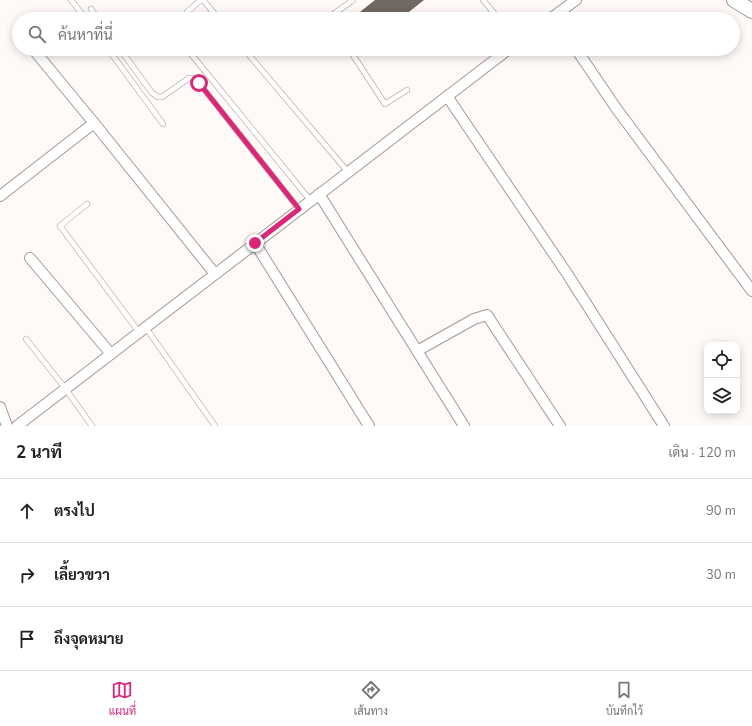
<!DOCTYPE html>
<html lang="th">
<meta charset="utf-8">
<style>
:root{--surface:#fff;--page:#f6f6f6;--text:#222;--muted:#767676;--line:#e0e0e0;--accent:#db2777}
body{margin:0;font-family:"Nunito Sans",Sarabun,sans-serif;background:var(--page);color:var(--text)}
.controls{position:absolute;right:12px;bottom:12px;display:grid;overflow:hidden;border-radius:8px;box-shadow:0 2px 10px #0003}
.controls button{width:36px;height:36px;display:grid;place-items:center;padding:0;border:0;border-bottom:1px solid var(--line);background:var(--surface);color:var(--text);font:20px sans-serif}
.stop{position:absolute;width:12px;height:12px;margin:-9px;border:3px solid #db2777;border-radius:50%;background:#fff}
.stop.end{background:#db2777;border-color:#fff;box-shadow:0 1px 4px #0008}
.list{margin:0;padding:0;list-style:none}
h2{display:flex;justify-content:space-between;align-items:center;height:52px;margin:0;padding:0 16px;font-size:17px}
h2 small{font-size:13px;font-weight:400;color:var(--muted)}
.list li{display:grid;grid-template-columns:26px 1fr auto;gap:12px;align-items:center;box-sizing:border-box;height:64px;padding:0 16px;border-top:1px solid var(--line)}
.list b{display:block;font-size:15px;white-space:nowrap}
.list em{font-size:13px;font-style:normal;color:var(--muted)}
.icon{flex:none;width:22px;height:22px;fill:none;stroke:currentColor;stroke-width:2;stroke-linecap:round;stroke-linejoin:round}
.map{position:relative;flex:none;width:752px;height:426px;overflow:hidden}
.search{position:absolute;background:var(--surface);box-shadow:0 2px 10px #0003;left:12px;right:12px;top:12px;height:44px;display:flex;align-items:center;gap:10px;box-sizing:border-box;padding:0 14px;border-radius:22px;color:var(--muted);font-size:15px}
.sheet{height:244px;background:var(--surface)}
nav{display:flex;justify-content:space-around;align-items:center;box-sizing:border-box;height:56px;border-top:1px solid var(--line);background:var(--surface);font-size:11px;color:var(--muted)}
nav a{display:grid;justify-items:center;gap:2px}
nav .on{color:var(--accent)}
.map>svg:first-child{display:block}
.building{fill:#726863}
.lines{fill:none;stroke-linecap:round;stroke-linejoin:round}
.lane-casing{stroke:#a39993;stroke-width:6}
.street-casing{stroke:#a39993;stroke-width:12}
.secondary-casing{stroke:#a39993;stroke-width:16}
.lane{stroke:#fff;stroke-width:5}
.street{stroke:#fff;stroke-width:10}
.secondary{stroke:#fff;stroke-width:14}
.route{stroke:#db2777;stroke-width:5}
</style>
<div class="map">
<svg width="752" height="426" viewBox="0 0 752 426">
<rect width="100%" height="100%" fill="#fffaf7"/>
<path class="building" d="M375,0H424L400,19H351Z"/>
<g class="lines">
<g class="lane-casing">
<g id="lane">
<path d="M71,0L86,19"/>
<path d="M203,0L219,19"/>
<path d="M483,0L499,19"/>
<path d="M91,9L98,19"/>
<path d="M183,19L187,12L201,0"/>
<path d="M328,19V18L353,0"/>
<path d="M108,49L163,124"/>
<path d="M120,49L152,93L158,97H162L189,78H193L199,83L299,209"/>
<path d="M187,49L310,200"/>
<path d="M244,49L348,172"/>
<path d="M349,49L385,104L407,90"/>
<path d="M87,204L60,226L139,332"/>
<path d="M146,328L215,426"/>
<path d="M26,339L65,388L92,426"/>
</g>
</g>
<g class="street-casing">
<g id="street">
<path d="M550,19L576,0"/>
<path d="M33,49L94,123"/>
<path d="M576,49L616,108L752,291"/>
<path d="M447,96L568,275L664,426"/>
<path d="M319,194L464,426"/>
<path d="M0,196L94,123L215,274"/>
<path d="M255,243L369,426"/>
<path d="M30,258L111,354"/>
<path d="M417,351L474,319L487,315L560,426"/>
<path d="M0,407L7,426"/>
<path d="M17,426L509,49"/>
</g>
</g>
<g class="secondary-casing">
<path id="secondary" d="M734,0L752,11"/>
</g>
<use href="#lane" class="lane"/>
<use href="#street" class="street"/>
<use href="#secondary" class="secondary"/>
</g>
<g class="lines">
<path class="route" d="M199,83L299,209L255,243"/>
</g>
</svg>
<div class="controls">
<button><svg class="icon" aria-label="locate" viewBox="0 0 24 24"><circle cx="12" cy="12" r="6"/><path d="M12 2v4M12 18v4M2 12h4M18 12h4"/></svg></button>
<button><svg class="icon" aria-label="layers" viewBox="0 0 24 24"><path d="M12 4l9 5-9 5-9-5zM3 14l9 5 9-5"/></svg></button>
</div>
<div class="stop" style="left:199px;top:83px"></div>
<div class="stop end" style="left:255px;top:243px"></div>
<div class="search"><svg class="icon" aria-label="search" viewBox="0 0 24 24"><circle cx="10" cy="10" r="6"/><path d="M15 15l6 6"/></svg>ค้นหาที่นี่</div>
</div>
<section class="sheet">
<h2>2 นาที<small>เดิน · 120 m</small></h2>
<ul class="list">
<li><svg class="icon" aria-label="ahead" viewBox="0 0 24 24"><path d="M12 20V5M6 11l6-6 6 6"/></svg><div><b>ตรงไป</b></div><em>90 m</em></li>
<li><svg class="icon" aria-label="right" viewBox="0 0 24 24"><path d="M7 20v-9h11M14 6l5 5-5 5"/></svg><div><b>เลี้ยวขวา</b></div><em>30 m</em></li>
<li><svg class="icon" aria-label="arrive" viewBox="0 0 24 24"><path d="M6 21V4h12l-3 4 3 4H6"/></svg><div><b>ถึงจุดหมาย</b></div></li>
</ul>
</section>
<nav>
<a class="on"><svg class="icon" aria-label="map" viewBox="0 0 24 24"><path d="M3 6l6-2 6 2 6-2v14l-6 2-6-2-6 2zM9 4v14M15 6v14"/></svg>แผนที่</a>
<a><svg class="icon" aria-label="directions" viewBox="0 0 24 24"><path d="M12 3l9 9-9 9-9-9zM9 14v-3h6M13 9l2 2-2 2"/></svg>เส้นทาง</a>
<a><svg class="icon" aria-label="saved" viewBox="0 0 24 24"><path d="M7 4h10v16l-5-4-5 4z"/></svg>บันทึกไว้</a>
</nav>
